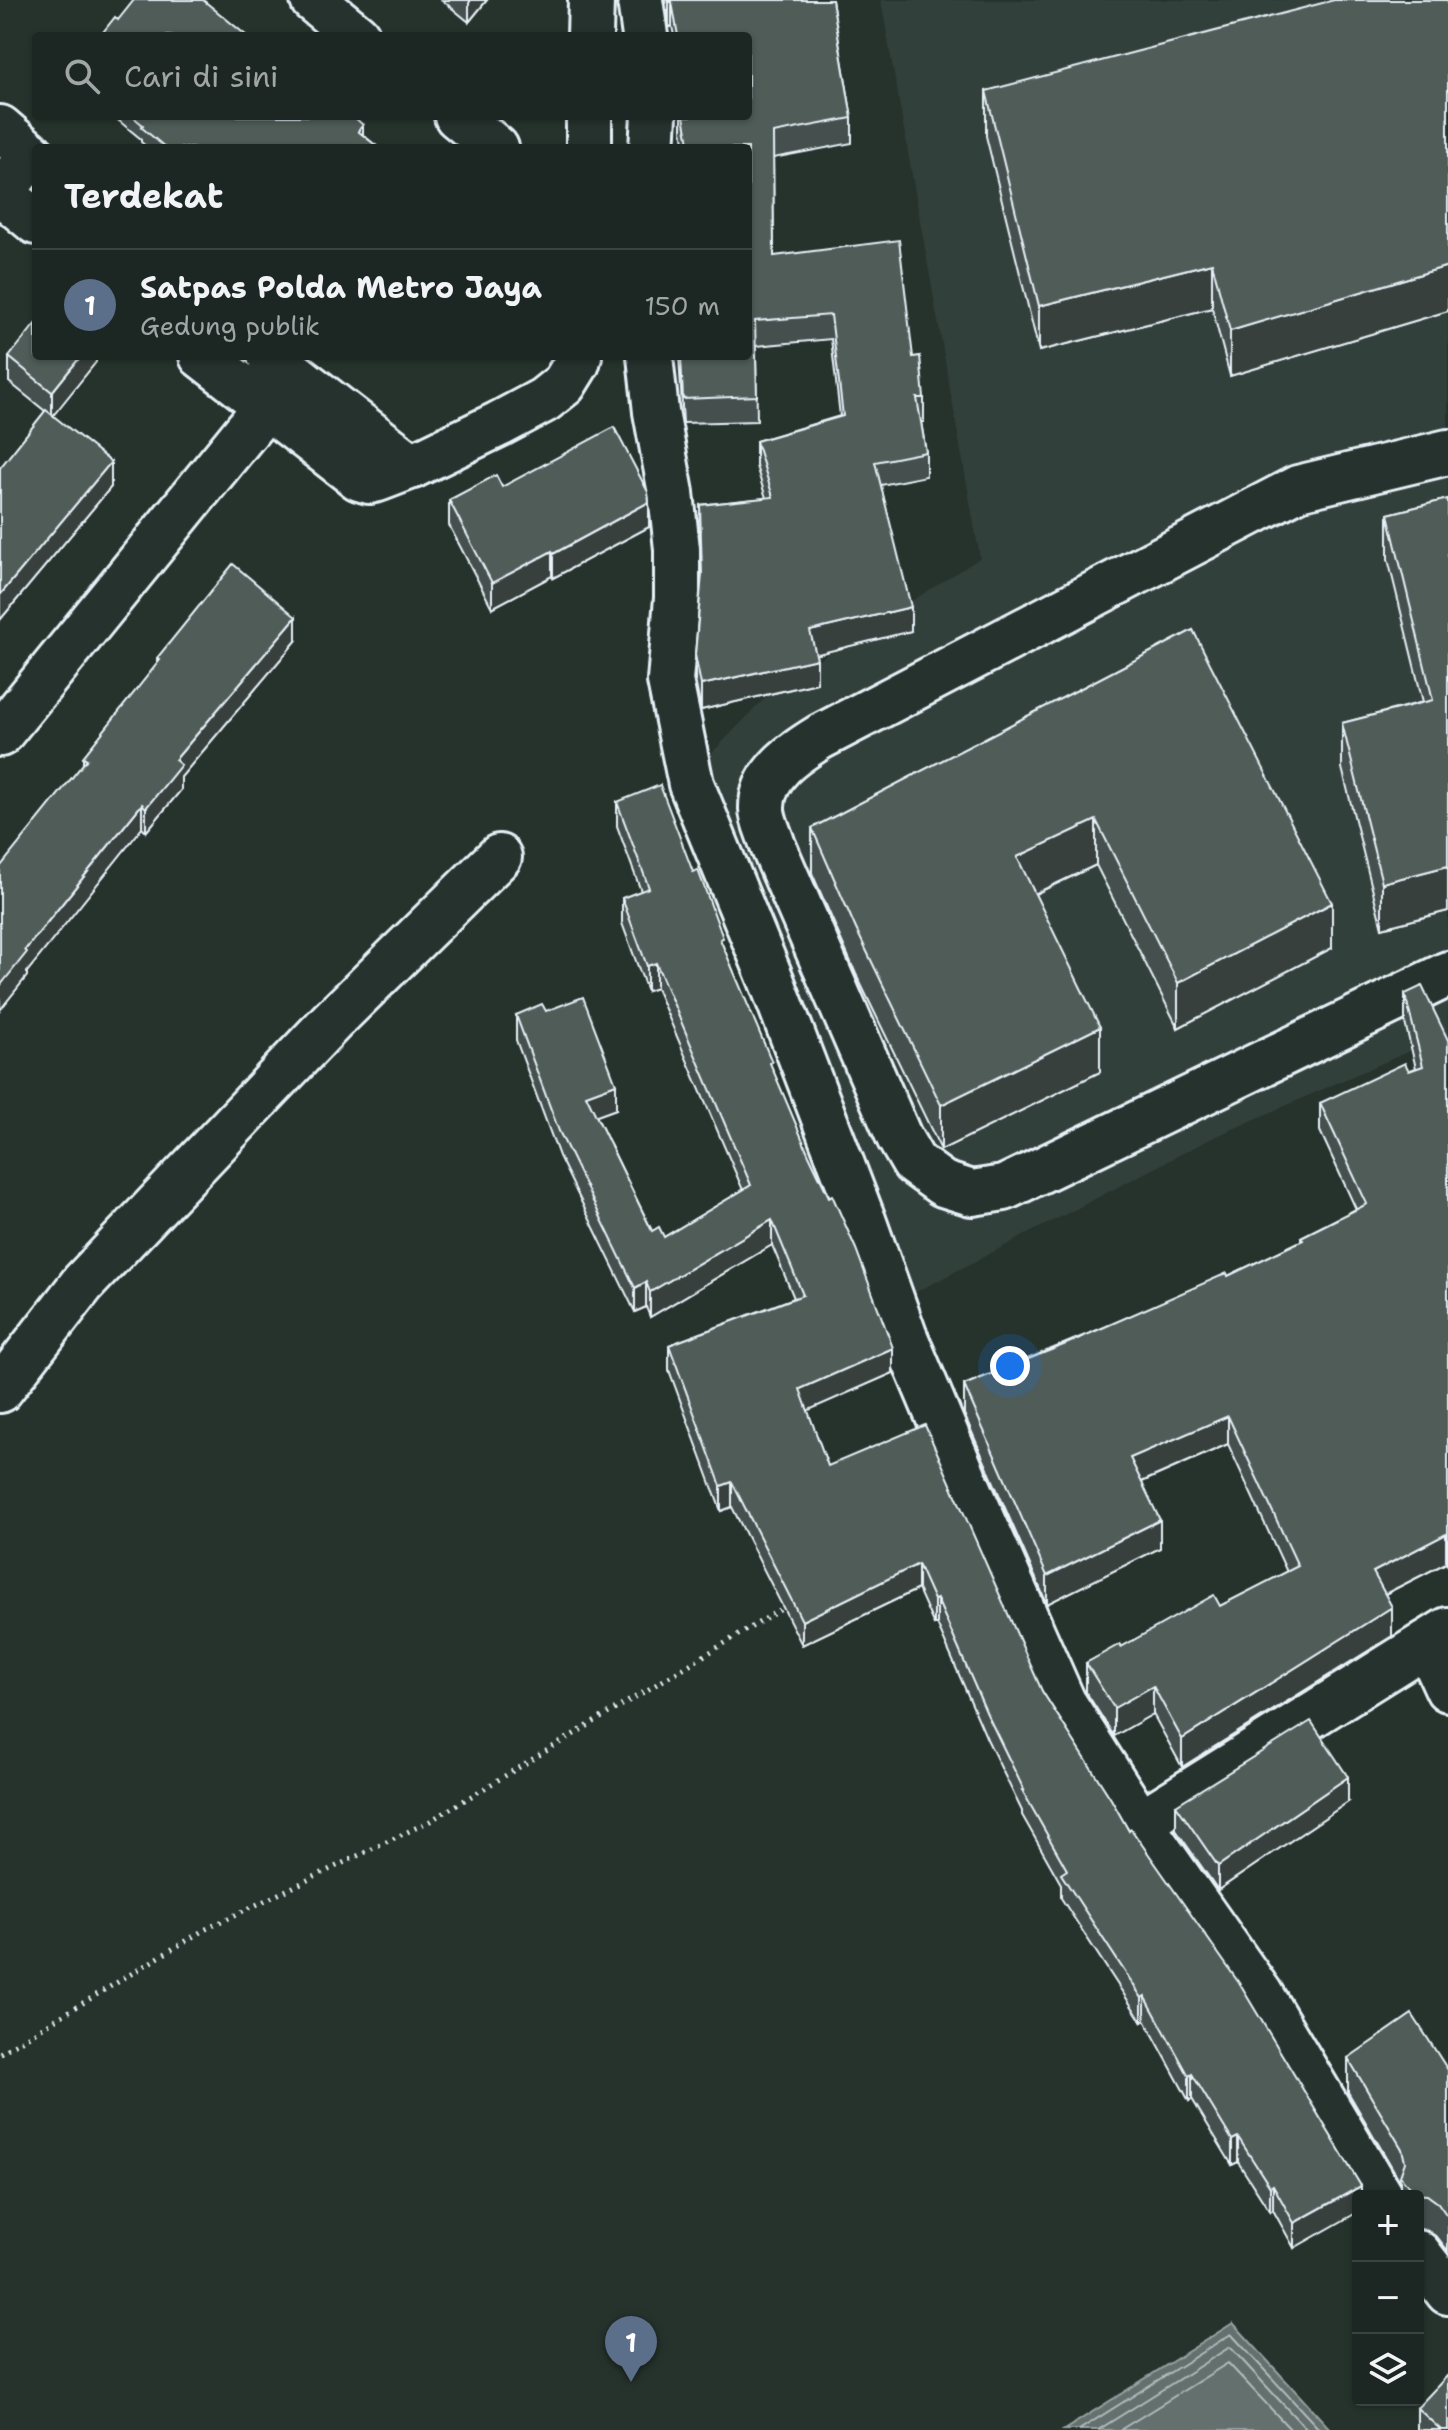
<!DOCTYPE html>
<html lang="id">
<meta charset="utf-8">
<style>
:root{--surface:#1c2622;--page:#252e2a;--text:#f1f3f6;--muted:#a0a5a5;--line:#3a4340;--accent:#8bbbb9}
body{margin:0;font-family:"Shantell Sans",sans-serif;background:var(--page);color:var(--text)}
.controls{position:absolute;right:24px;bottom:24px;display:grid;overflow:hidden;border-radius:8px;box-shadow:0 2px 6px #0004}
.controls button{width:72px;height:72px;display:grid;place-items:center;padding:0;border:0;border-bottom:2px solid var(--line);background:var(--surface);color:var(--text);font:40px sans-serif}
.you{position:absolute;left:1010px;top:1366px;width:28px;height:28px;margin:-20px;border:6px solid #fff;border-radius:50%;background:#1a73e8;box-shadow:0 0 0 12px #1a73e833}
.badge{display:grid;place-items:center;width:52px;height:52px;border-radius:50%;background:var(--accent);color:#fff;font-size:26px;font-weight:700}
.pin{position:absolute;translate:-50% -66px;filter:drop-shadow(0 2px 4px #0008)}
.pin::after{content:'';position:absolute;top:42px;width:28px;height:24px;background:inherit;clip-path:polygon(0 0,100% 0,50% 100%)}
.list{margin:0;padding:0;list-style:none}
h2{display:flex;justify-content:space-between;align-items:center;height:104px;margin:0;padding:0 32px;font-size:34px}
h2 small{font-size:26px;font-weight:400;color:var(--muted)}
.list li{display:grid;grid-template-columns:52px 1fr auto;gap:24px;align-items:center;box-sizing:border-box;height:112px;padding:0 32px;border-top:2px solid var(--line)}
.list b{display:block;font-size:30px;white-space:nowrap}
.list p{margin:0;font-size:26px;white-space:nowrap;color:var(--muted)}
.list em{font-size:26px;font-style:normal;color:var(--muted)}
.icon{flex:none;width:44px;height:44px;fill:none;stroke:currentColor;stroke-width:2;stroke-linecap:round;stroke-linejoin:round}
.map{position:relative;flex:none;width:1448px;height:2430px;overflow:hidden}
.search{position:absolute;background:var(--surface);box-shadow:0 2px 6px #0004;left:32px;top:32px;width:720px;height:88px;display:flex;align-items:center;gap:20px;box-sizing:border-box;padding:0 28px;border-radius:8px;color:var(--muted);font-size:30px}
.panel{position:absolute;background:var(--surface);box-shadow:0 2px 6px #0004;left:32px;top:144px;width:720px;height:216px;border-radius:8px}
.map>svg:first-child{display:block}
.built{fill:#333f3a}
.water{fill:#636f6d;stroke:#98a3a5;stroke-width:2}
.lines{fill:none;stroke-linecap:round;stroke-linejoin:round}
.shore{stroke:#b3bdc0;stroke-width:2}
.minor-casing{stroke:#e8f1f8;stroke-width:50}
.path{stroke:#e8f1f8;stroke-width:5;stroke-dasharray:2 6;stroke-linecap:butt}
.minor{stroke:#26332d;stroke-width:44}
.wall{fill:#454f4d;stroke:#e8f1f8;stroke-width:2}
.shaded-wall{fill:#38403e;stroke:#e8f1f8;stroke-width:2}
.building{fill:#505c59;stroke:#e8f1f8;stroke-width:2}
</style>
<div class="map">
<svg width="1448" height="2430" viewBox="0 0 1448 2430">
<rect width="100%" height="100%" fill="#26332d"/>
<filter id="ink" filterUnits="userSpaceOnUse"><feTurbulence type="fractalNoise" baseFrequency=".0125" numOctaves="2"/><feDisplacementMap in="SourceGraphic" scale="16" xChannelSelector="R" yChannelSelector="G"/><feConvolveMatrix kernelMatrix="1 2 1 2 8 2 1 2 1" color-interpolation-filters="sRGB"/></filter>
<g filter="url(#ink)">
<path class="built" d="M881,0H1448V1034L1210,1139L893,1304L702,763L777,686L980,558Z"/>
<path class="water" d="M1233,2323L1331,2430H1064Z"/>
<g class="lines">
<g class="shore">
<path d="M1079,2430L1231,2334L1320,2430"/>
<path d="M1098,2430L1230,2347L1307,2430"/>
<path d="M1120,2430L1228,2363L1291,2430"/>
</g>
<g class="minor-casing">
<g id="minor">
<path d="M313,0L357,36"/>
<path d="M640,0L645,36"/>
<path d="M590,36L591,0"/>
<path d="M457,116L496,148"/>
<path d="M0,128L36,159"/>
<path d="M589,148V116"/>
<path d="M652,148L654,116"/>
<path d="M0,192L36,222"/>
<path d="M0,195L31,154"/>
<path d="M202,356L359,478L369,481L378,479L412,466L499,424L544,400L564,384L577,363L579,356"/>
<path d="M270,356L412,466"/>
<path d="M650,356L656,412L671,493L677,549V598L670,681L691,784L772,982L863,1220L904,1335L962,1473L1063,1702L1140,1823L1260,1994L1380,2196"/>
<path d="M1448,452L1298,488L820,737C794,753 761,774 762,809C762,820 770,835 773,846L899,1137L914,1163L943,1184L972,1193L1004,1188L1448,974"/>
<path d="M0,734L265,408L289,372"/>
<path d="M0,1390L83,1283L332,1021L499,857"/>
<path d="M1427,1643L1448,1689"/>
<path d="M1140,1823L1448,1630"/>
<path d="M1418,2253L1448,2292"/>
</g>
</g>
<path class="path" d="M0,2053L204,1930L430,1821L788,1605"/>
<use href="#minor" class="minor"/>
</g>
<g class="wall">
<path d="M442,0H487L469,22Z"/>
<path d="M665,0H832L852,118V143L773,158L774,256L913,357L924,398V422H921L926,452V476L881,485L911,631L816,654L817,683L701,710L695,680V655L701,580L700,505L766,498L756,466V441L840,416L831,339L756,346L757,421L683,423L679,356H748V148H685L682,130V116H748V36H674L672,26L669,27Z"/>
<path d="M1448,0V311L1230,376L1212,308L1039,351L986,136V91Z"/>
<path d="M113,116H353L363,135L379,148H148L141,142V139Z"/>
<path d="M96,356V362L53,415L111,487L0,620V468L45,411L9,382V357Z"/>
<path d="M502,487L649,527L553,578L552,576L492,608L449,525V500Z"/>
<path d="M1448,499V911L1382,928L1342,768V723L1423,702L1388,559V514Z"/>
<path d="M1193,630L1332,948L1178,1028L1096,865L1035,894L1100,1072L941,1150L856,974L812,873V828Z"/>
<path d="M296,641L181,777V790L146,832L142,828L27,972V976L0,1010L83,764V757L157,664V658Z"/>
<path d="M617,802L693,872L893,1373L807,1410L828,1466L1042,1691L1129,1831L1361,2196L1294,2248L1273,2210L1270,2212L1238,2162L1232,2165L1192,2099L1189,2101L1145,2020L1142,2022L1061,1898V1884L1022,1815V1811L987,1739L937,1624L934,1625L918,1589L802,1645L732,1507L721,1511L669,1370V1345L794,1298L772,1245L650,1317L646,1307L635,1312L559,1156L516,1040V1015L546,1011L616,1109L596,1116L652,1231L664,1237L743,1190L656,988L647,991L622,923V898L641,891L617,826Z"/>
<path d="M1405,994L1448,1040V1566L1446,1563L1385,1594L1392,1636L1182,1767L1153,1714L1114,1736L1086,1692V1663L1121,1647L1220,1606L1287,1572L1228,1444L1142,1482L1160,1548L1047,1604L964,1414V1385L1228,1276L1301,1241V1237L1356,1209L1320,1131V1103L1416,1068L1405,1023Z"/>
<path d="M1348,1802L1218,1890L1176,1830V1805Z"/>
<path d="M1348,2058L1448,2070V2251L1438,2238L1427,2230L1418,2229V2196H1400V2181L1348,2092Z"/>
<path d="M1417,2408L1448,2430H1417Z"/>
</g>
<g class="shaded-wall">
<path d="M471,0H487L469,22V3Z"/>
<path d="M669,2H672V26L669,27Z"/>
<path d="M363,125V140L358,131Z"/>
<path d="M1212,263V308L1039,351V306Z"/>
<path d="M1448,266V311L1230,376V331Z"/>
<path d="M81,356H96V362L52,417V392Z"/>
<path d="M111,462V487L0,620V595Z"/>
<path d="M649,502V527L553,578V554Z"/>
<path d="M552,551V576L492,608V583Z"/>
<path d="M911,607V631L810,656V631Z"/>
<path d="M296,617V641L181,777V790L146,832V808L175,760Z"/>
<path d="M817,659V683L701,710V685Z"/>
<path d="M142,804V828L27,972V976L0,1010V986L25,950Z"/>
<path d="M1096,820V865L1017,902V857Z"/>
<path d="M1448,866V911L1382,928V883Z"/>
<path d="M1332,903V948L1178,1028V983Z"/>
<path d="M656,963V988L647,991V966Z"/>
<path d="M1100,1027V1072L941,1150V1105Z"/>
<path d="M616,1084V1109L586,1120V1095Z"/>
<path d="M772,1220V1245L650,1317V1292Z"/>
<path d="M646,1282V1307L635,1312V1288Z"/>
<path d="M893,1348V1373L800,1414V1389Z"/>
<path d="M1228,1416V1444L1130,1487V1458Z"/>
<path d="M732,1482V1507L721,1511V1486Z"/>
<path d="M1160,1520V1548L1047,1604V1576Z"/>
<path d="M1446,1534V1563L1373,1600V1572Z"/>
<path d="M918,1564V1589L802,1645V1621Z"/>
<path d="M937,1599V1624L934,1625V1600Z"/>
<path d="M1392,1607V1636L1182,1767V1739Z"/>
<path d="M1153,1686V1714L1114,1736V1708Z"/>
<path d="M1348,1777V1802L1218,1890V1866Z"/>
<path d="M1145,1996V2020L1142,2022V1998Z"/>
<path d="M1192,2074V2099L1189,2101V2076Z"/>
<path d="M1238,2137V2162L1232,2165V2140Z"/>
<path d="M1273,2185V2210L1270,2212V2187Z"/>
<path d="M1361,2186V2196H1358V2212L1294,2248V2223Z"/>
</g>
<g class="building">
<path d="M134,0H203L247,36H100L115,17L118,20Z"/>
<path d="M669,0H832L852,118L773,133L774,256L899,240L913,357L920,356L924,398H917L926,452L875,462L911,607L810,631L817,659L701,685L695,655L702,574L700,505L773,497L756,441L843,416L831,315L755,321L757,396L683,399L681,356H748V148H690L684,116H748V36H678L672,2H669Z"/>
<path d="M1334,0H1448V266L1230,331L1212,263L1039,306L986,91Z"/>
<path d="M132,116H353L363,125L358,131L379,148H166L141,127L143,125Z"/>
<path d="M36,323V356H81L52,392L9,357Z"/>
<path d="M46,410L111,462L0,595V468Z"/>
<path d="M614,427L648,492L649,502L553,554L552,551L492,583L449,500L496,475L502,487Z"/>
<path d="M1448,499V866L1382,883L1342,723L1433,700L1388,514Z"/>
<path d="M233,564L296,617L175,760L181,765L146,808L142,804L25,950L27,952L0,986V867L87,759L83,757L160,660L157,658Z"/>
<path d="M1193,630L1332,903L1178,983L1096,820L1017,857L1100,1027L941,1105L856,929L812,828Z"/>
<path d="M660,785L693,872L698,870L723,938L720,939L772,1062L770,1063L809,1155L829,1197L832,1195L856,1249L893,1348L800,1389L828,1466L925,1425L1042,1691L1111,1799L1129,1831L1131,1829L1239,1983L1361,2186L1294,2223L1273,2185L1270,2187L1238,2137L1232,2140L1192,2074L1189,2076L1145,1996L1142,1998L1061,1874L1067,1870L1022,1790H1024L987,1714L937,1599L934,1600L918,1564L802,1621L732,1482L721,1486L669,1345L803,1295L772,1220L650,1292L646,1282L635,1288L559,1131L516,1015L542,1004L546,1011L583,997L616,1084L586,1095L652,1231L659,1227L664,1237L751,1185L656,963L647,966L622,898L649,888L617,802Z"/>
<path d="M1422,986L1448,1040V1538L1446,1534L1373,1572L1392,1607L1182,1739L1153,1686L1114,1708L1086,1663L1120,1644L1121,1647L1214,1595L1220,1606L1298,1566L1228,1416L1130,1458L1160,1520L1047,1576L964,1385L1066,1344L1227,1273L1228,1276L1303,1240L1301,1237L1367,1204L1320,1103L1405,1063L1409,1071L1423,1066L1405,994Z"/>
<path d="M1311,1721L1348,1777L1218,1866L1176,1805Z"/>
<path d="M1412,2014L1448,2070V2217L1438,2203L1427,2195L1415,2194L1400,2176L1405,2162L1402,2149L1348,2058Z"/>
<path d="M1448,2375V2430H1441L1417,2408Z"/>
</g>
</g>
</svg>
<div class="controls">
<button>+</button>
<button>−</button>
<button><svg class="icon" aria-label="layers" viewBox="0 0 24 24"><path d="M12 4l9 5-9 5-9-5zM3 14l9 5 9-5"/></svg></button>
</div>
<div class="you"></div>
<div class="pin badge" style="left:631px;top:2382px;background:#5c6f8a">1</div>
<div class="search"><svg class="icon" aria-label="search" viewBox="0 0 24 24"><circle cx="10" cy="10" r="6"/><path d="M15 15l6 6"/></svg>Cari di sini</div>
<section class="panel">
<h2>Terdekat<small></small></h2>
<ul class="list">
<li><span class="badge" style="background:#5c6f8a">1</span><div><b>Satpas Polda Metro Jaya</b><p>Gedung publik</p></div><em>150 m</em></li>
</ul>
</section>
</div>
